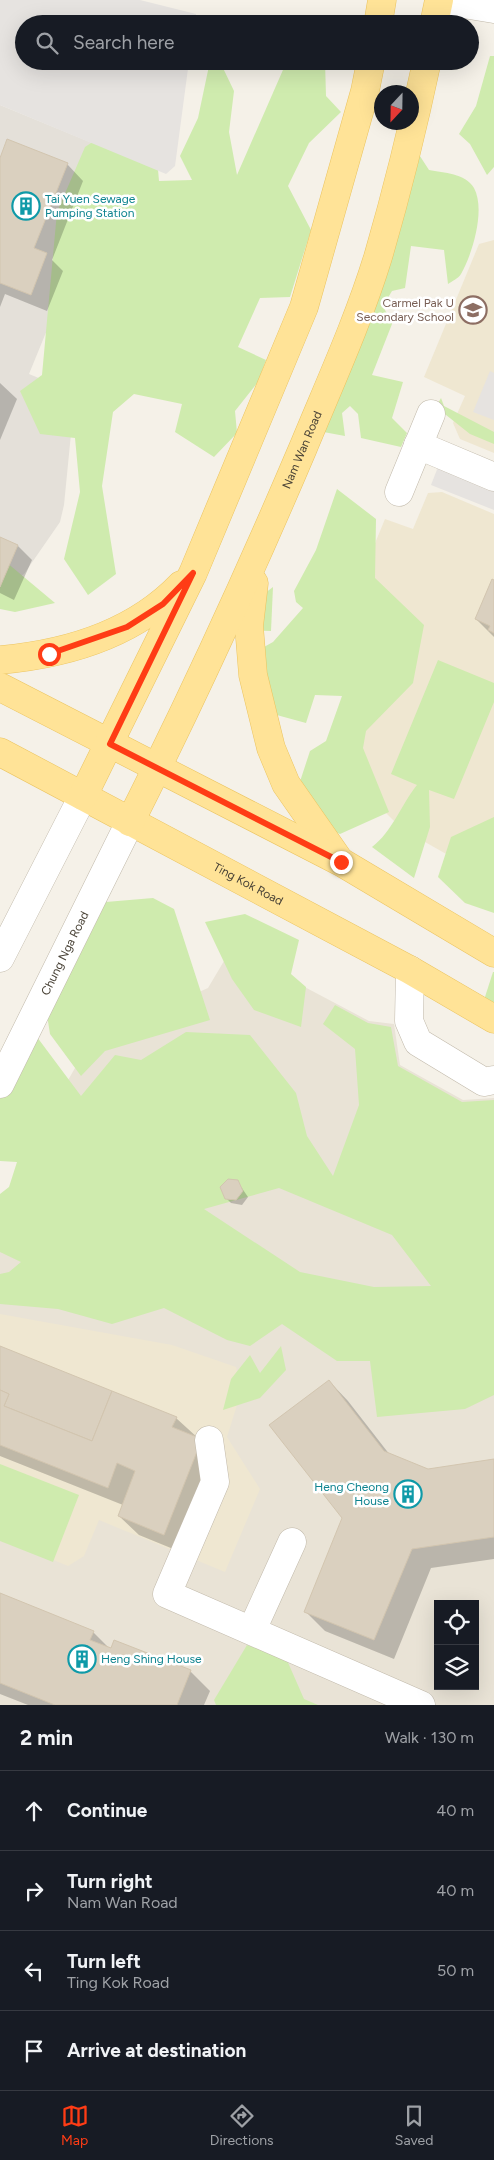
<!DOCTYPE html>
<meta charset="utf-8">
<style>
:root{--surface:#171b24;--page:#20242c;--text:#f1f3f6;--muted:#9ea1a6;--line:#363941;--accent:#ff3c15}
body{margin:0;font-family:Figtree,sans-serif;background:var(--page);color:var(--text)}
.controls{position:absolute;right:15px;bottom:15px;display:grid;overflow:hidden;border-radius:0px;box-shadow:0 5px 20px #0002}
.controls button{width:45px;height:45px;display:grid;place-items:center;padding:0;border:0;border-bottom:1px solid var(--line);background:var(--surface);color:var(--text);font:25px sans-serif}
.compass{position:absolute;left:374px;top:85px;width:45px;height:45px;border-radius:50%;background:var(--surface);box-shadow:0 5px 20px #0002;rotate:202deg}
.stop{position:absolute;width:15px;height:15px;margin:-11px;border:4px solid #ff3c15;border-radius:50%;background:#fff}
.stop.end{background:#ff3c15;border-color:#fff;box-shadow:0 1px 5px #0008}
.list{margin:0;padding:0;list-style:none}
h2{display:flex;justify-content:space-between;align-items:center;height:65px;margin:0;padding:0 20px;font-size:21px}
h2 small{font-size:16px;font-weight:400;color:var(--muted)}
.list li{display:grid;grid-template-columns:32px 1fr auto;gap:15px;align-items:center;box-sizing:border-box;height:80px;padding:0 20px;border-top:1px solid var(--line)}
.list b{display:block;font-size:19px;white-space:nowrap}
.list p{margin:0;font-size:16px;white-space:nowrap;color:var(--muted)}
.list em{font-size:16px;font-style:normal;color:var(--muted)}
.icon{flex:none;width:28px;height:28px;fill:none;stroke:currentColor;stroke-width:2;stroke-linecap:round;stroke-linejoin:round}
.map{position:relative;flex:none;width:494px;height:1705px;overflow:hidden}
.search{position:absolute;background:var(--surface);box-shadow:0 5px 20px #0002;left:15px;right:15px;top:15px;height:55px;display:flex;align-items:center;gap:12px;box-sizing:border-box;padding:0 18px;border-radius:28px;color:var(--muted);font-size:19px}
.sheet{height:385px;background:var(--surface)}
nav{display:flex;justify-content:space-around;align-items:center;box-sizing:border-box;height:70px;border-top:1px solid var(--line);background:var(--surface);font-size:14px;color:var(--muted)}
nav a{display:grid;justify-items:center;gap:2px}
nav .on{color:var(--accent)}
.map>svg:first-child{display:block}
.residential{fill:#e9e3d6;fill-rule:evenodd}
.industrial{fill:#e4e0d9}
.education{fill:#efe7d1}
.green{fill:#cfebae;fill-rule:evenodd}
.parking{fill:#e6e3e0}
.shadow{fill:#0003}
.building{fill:#dad0bf;stroke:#d2c5af}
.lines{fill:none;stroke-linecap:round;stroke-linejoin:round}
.minor-casing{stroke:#c1b9aa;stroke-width:29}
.major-casing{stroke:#ebc460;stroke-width:29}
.minor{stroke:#fff;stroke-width:28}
.major{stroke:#ffe397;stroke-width:28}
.route{stroke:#ff3c15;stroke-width:6}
.labels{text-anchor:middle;stroke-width:5;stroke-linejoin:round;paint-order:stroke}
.culture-label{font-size:12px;fill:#0d838f;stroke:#fff;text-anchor:start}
.education-label{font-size:12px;fill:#785e54;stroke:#fff;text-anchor:end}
.street-label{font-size:12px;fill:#494236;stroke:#fff}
</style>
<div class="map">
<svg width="494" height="1705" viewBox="0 0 494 1705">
<rect width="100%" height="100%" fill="#f5f1e8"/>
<path class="residential" d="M244,955L369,1021L394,1024L400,1065L463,1100L494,1098V1705H0V1221L31,1145L91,1040L208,988L224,961ZM438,1604H475V1686H438Z"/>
<path class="industrial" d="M0,105L119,154L29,374L75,393L64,505L60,522L24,574L8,584L0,585Z"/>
<g class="education">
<path d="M494,240V453L460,439L453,423L465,396L424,377L479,244Z"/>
<path d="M442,492L494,514V881L402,829L367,794L344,757L359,582L385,519L413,529L428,493Z"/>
<path d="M0,1314L172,1345L236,1367L242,1389L227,1437L260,1489L225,1572L99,1520L84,1556L68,1566L0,1538Z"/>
</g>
<g class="green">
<path d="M490,56H494V167L487,175L470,144L459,134L476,106Z"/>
<path d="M210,61H228L223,68L234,91L229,132L237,175L286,63L325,61L326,96L341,112L309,143L288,186L311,230L290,297L260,298L238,347L266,360L258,382L235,411L237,433L214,457L175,432L182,404L134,394L113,412L102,486L116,574L88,595L64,559L80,492L75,438L40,434L20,391L42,375L57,212L85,147L115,127L153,112L159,181L192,180L180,156L198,118Z"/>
<path d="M416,150L429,170C444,173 465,173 474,188C486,210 472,255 461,274C458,279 452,281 448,284L444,250L411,246L405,288L392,291L383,306L392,324L372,375L403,382L392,418L407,433L401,447L361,438L358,414L350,406L342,413L345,436L318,431Z"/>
<path d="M441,398L444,406L494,432V444L470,434L436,407Z"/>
<path d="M337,489L376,519L375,578L424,625L413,683L366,731L363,748L389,812L340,834L290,812L310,751L326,741L342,696L315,695L306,723L273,714L241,687L242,659L273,642L303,608L296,602L294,591L316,550Z"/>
<path d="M0,557L55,603L15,612L0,609Z"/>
<path d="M273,587L271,631L241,630L243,610Z"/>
<path d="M438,660L494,683V702L454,799L429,790L430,827L414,878L372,847C392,832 401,805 417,785L391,774Z"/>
<path d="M494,817V913L465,903L438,877L451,837Z"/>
<path d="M153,898L174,909L210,1020L105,1051L81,1076L50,1034L45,1002L94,903Z"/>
<path d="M245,914L299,940L291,974L306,987L301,1027L254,1010L232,979L205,922Z"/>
<path d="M493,972H494V1012L484,1000Z"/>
<path d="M335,1005L368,1023L391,1027L398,1066L462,1102L494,1100V1395L465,1409L377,1417L370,1361H337L282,1324L250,1346L227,1340L164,1308L112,1324L58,1309L0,1304V1274L9,1272L21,1262L0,1252V1194L9,1187L17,1162L0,1161V1099L34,1033L81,1096L115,1055L141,1060L186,1032L250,1035L296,1093L307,1136L333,1176L359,1105L355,1049L323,1024ZM279,1188L392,1235L431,1286L374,1287L300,1272L204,1209Z"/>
<path d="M281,1346L286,1370L260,1398L223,1410L231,1379L250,1355L260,1373Z"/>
<path d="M0,1464L79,1495L53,1562L0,1541Z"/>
<path d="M247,1645L286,1658L304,1699L318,1705H216L214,1700Z"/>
</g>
<g class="parking">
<path d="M0,0H140L196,14L194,24H24V61H189L175,166L166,174L0,105Z"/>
<path d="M490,371L494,373V420L473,412Z"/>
<path d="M438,467L494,488V510L431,485Z"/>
</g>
<g class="shadow">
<path d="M0,161L67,164L83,181L52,260L63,271L47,311L5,294L0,307Z"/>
<path d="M0,383L17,399L0,440Z"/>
<path d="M0,538L18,546L32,560L14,600L0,593Z"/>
<path d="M494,581V637L476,619Z"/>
<path d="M237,1181L248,1197L242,1205L231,1203L226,1198Z"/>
<path d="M0,1348L176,1418L221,1459L183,1553L139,1535L119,1516L123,1505L0,1456Z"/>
<path d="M329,1381L348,1401L390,1455L428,1470L494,1461V1559L431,1568L394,1659L325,1631L305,1611L343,1518Z"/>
<path d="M0,1595L93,1632L110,1649L190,1671L210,1691L204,1705H28L0,1694Z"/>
</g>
<g class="building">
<path d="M7,139L68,163L34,248L47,253L31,295L0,283V158Z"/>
<path d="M0,537L18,545L0,587Z"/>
<path d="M492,579L494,580V633L488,630L490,626L475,619Z"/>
<path d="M228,1179L238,1180L243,1191L236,1200L225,1199L220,1187Z"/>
<path d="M0,1346L112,1391L92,1441L4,1406L9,1394L0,1390Z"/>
<path d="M329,1380L384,1451L428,1469L494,1459V1537L412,1549L374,1640L304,1612L342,1518L269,1425Z"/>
<path d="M0,1390L9,1394L4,1406L92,1441L112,1391L177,1417L172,1427L202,1439L164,1535L118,1516L135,1471L117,1463L108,1488L0,1445Z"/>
<path d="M0,1593L94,1631L90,1640L111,1648L114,1640L191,1670L177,1705H55L0,1683Z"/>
</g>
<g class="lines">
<g class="minor-casing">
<g id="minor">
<path d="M439,0L494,9"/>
<path d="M418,445L494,477"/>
<path d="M399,492L431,414"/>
<path d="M0,958L83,796"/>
<path d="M410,970L409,1021L418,1042L484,1082L494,1080"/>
<path id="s1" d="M0,1084L130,822"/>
<path d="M209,1440L215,1482L167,1594L421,1705"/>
<path d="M252,1630L292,1542"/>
</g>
</g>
<g class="major-casing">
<g id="major">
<path d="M378,24L382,0"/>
<path d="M434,24L439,0"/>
<path d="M254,583L249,626L253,675L271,748L286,784L339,860"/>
<path d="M0,660C67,654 134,634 181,585"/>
<path d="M0,687L341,862L494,953"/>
<path id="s2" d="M0,752L410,970L494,1019"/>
<path d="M83,796L193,573L304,307L365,91L371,61"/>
<path id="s3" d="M130,822C192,699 249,575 303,448C329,385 358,322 378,257C397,192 413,127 427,61"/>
</g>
</g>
<use href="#minor" class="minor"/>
<use href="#major" class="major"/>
</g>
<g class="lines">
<path class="route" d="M49,654L127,627L163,604L193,573L110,744L341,862"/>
</g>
<defs>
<g id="building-ring" transform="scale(1.4375)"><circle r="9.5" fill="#fff" stroke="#0f9aa8" stroke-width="1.5"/><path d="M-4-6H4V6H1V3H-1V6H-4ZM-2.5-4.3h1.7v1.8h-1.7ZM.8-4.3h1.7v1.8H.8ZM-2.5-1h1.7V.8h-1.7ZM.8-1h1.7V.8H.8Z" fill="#0f9aa8"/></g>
<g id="school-ring" transform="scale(1.4375)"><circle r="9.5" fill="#fff" stroke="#8d6e63" stroke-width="1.5"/><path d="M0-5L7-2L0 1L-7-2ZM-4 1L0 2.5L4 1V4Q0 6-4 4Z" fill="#8d6e63"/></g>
</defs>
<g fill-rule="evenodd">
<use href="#building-ring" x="26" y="206"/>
<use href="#school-ring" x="473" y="310"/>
<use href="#building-ring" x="408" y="1494"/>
<use href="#building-ring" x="82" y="1659"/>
</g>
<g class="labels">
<g class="culture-label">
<text x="45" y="203">Tai Yuen Sewage<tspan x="45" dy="14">Pumping Station</tspan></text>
<text x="389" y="1491" text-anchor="end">Heng Cheong<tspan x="389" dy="14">House</tspan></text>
<text x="101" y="1663">Heng Shing House</text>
</g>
<g class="education-label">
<text x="454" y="307">Carmel Pak U<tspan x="454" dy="14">Secondary School</tspan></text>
</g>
<g class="street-label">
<text dy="4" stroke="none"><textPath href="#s3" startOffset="410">Nam Wan Road</textPath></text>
<text dy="4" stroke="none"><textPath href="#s2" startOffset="281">Ting Kok Road</textPath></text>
<text dy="4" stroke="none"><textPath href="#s1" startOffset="146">Chung Nga Road</textPath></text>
</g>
</g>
</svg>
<div class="controls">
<button><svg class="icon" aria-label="locate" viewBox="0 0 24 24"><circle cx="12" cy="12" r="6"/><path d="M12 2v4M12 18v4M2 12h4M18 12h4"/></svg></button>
<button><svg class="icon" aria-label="layers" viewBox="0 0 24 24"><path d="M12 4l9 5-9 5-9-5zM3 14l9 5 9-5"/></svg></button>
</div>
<svg class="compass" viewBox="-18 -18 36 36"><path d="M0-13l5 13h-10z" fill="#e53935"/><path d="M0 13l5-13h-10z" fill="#9ea1a6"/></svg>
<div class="stop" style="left:49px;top:654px"></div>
<div class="stop end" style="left:341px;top:862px"></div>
<div class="search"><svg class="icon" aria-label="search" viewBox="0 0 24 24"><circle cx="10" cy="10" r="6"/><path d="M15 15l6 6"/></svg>Search here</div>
</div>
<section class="sheet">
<h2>2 min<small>Walk · 130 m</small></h2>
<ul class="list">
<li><svg class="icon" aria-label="ahead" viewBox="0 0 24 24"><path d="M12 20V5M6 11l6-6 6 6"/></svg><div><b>Continue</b></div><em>40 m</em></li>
<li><svg class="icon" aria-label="right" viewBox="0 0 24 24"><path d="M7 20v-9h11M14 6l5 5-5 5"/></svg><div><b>Turn right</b><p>Nam Wan Road</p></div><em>40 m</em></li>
<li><svg class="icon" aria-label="left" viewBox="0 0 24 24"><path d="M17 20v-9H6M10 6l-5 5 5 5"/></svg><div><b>Turn left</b><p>Ting Kok Road</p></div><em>50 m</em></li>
<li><svg class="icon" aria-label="arrive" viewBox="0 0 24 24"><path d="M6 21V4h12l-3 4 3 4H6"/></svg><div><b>Arrive at destination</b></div></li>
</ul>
</section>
<nav>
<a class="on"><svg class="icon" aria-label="map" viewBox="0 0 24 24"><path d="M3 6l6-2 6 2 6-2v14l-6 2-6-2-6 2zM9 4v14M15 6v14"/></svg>Map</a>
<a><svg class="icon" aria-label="directions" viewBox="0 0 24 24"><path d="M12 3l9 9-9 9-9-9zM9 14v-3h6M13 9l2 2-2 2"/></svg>Directions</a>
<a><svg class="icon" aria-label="saved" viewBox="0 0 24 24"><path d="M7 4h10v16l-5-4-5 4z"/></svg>Saved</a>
</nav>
